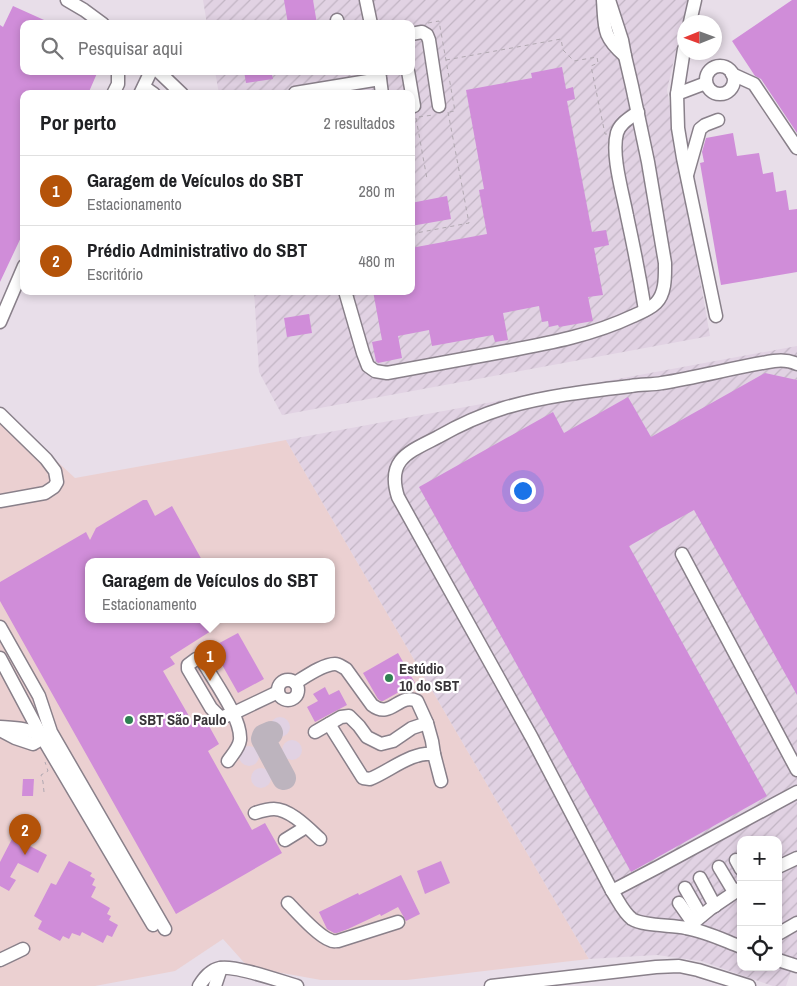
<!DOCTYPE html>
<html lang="pt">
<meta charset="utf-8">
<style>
:root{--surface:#fff;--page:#f6f6f6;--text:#202124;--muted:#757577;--line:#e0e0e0;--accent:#b45309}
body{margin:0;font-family:"Archivo Narrow",sans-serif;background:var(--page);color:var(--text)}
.controls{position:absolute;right:15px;bottom:15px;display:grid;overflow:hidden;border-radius:10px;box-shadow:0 2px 8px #0003}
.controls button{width:45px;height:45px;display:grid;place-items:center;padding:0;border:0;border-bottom:1px solid var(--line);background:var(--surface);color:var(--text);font:25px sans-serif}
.compass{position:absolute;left:677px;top:15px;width:45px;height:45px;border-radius:50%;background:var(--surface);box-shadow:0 2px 8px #0003;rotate:269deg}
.you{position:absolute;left:522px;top:490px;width:18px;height:18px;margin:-12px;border:4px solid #fff;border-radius:50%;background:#1a73e8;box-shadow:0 0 0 8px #1a73e833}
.badge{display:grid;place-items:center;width:32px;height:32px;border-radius:50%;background:var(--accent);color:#fff;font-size:16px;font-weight:700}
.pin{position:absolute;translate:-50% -41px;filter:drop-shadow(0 1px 2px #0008)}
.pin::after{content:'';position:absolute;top:26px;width:18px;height:15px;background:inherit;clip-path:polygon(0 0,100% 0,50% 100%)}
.popup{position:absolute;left:85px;top:558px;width:250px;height:65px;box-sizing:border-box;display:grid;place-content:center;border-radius:10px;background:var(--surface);filter:drop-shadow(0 1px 4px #0005);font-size:16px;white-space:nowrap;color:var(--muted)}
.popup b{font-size:19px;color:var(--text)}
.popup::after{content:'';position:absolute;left:50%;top:100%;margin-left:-10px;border:10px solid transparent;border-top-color:var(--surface)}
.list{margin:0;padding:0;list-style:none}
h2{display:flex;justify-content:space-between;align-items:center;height:65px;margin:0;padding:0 20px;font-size:21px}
h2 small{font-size:16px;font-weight:400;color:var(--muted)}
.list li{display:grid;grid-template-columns:32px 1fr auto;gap:15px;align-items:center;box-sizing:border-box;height:70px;padding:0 20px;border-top:1px solid var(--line)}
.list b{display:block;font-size:19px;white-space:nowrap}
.list p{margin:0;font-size:16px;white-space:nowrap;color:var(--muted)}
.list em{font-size:16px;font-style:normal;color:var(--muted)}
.icon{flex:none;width:28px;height:28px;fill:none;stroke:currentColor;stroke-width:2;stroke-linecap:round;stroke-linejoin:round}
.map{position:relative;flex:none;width:797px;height:986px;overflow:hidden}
.search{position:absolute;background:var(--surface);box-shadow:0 2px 8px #0003;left:20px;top:20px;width:395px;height:55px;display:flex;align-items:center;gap:12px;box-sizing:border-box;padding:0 18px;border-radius:10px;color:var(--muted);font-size:19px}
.panel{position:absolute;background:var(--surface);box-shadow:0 2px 8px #0003;left:20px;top:90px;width:395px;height:205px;border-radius:10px}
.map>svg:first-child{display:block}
.commercial{fill:#ebd0d1;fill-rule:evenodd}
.industrial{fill:url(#industrial-furrows);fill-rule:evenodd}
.built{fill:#e1d2e3}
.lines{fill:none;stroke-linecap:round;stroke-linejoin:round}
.taxiway{stroke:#bdb4be;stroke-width:24}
.building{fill:#d08dd9}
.minor-casing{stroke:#89808a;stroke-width:15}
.path{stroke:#b1a8b1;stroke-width:1;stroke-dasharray:4 4;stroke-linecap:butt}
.minor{stroke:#fff;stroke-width:12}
.poi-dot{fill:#2f8052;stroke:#fff;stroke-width:2}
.labels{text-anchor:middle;stroke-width:4.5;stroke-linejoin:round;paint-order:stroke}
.poi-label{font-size:15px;font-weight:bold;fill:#393539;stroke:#fff;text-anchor:start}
</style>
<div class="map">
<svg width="797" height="986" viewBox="0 0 797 986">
<defs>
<pattern id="industrial-furrows" width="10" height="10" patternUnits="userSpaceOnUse" patternTransform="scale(1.25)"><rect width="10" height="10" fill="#e1d2e3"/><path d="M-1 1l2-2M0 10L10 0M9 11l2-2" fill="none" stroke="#c2b5c4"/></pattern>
</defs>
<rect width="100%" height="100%" fill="#e8dee9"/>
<path class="commercial" d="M0,409L75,478L286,440L589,959L407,980H321L248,967L223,939L175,971L95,986H0ZM89,562H331V620H89Z"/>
<g class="industrial">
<path d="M203,0H688L667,90L710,336L282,415L259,372L254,291H411V94H219L215,71H411V24H207Z"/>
<path d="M797,346V959L795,960L786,986H773L701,961L657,955L589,959L286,440ZM741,840H778V967H741Z"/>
</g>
<g class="built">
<circle cx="280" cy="727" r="10"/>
<circle cx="292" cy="750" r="10"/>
<circle cx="249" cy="756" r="10"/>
<circle cx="261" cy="778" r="10"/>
</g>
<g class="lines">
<path class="taxiway" d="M271,733L264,736L263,739L284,778"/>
</g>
<g class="building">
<path d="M284,0H313L317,24H288Z"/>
<path d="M792,0H797V133L761,79L755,76L732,41Z"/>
<path d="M13,6L53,24H24V71H98L88,94H24V231L0,282V25L3,27Z"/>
<path d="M562,67L566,89L573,87L575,99L567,101L592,232L606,230L609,245L594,248L603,295L588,297L593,321L559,327L558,325L549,327L548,321L542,322L539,306L503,313L508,340L495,342L493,335L432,346L429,330L398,336L402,358L378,363L376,361L372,342L382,340L373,291H411V248L487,234L479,190L484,189L466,90L532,78L531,73Z"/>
<path d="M244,71H271L273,79L246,83Z"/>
<path d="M733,133L737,156L759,153L763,174L773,172L776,192L786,190L789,210L797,209V272L721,285L700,163L704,162L702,152L706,138Z"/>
<path d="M447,196L451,219L411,226V203Z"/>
<path d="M309,314L312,333L287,337L284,318Z"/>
<path d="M765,373L797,380V695L694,510L629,546L767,796L631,872L419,487L553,412L564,433L628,397L651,437Z"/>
<path d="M143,500H147L155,516L172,506L203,562H89V620H215L211,631L170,657L175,664L163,671L193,723L204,717L219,744L208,751L252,830L265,823L282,853L176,914L0,601V582L86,532L90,540L96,528Z"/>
<path d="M238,633L264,679L238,693L212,647Z"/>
<path d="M398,653L415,683L383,701H381L378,699L363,673Z"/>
<path d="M325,687L329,695L339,690L347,705L315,722L307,707L318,701L313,694Z"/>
<path d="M23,779H34L33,796H22Z"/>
<path d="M13,837L47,855L38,873L18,863L10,877L16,880L9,891L0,886V862Z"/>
<path d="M69,861L92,873L90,876L95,879L92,885L96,887L91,897L110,908L107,914L111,916L109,920L118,925L112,937L107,935L103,943L82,932L80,936L72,933L69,939L63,936L60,941L38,929L42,921L34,916L51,883L56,885Z"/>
<path d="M441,861L450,883L425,894L417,871Z"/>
<path d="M401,875L420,914L406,921L398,907L381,916L380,914L348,929L337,933H334L327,929L319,912L358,893L359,895Z"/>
</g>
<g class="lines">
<g class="minor-casing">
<g id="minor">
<path d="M67,0L84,10L103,24"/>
<path d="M366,0L371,24"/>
<path d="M603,0C605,28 602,36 625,56"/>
<path d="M337,20L338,24"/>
<path d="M690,22L695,0"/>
<path d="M411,34L422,32L427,35L429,40L439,106"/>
<path d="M684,49L677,94L678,128L683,158L716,316"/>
<circle cx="720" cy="80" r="14"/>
<path d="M158,71L182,94"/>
<path d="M379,71L382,94"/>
<path d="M408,71L414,106"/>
<path d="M732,74L754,84L797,148"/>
<path d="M144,87L154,94"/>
<path d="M295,93L380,79"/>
<path d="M113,94L118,84V71"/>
<path d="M140,94L151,71"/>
<path d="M677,94L706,83"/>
<path d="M638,112C630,118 620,123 617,133C611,155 623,194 627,216C634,248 640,279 645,310"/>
<path d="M687,175L700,129L705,125L718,120"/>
<path d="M345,291L363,353L368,366L375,371L387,373C427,366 467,358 507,351C550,343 593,335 633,316C640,313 650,309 656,303C666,293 665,276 665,263L648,162L632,86L625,56L622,40L609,0"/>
<path d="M0,322L24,266"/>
<path d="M0,414L46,459L55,471L57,482L54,487L45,493L0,501"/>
<path d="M682,554L797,770"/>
<path d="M0,627L39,696L51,732L165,929"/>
<path d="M0,658L42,737L153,925"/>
<circle cx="288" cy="690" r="10"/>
<path d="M295,683C305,677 323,664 335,664C339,664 342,667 346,669L372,705C391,720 399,692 417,701L427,723"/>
<path d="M329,724L363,778L370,779C390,771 412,751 434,754L441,781"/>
<path d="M0,727C15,728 30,728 42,737"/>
<path d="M0,730L15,738L33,744C39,741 43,736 49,733"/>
<path d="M315,732L341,717L349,716L359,726L367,737L381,744L393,741L412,728L427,723L432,741L434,754"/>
<path d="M228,761C232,755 239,748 240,740C242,718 213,680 202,660L196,659L188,665V669L211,708L219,716L223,717L234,713L278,692"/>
<path d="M255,813C261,811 267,809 274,809C290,809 309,829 320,839"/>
<path d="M285,840L306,827"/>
<path d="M736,860L741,869"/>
<path d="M719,867L734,892"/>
<path d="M778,867L797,858"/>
<path d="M700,878L715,906"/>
<path d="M685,888L701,916"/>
<path d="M612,891L658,867L797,792"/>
<path d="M288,903C297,912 318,936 330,940C333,942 334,941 338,941L398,922"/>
<path d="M679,903L693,923"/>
<path d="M687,928L710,909L741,888"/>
<path d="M778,934L797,923"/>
<path d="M741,947C723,940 705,931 686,928C671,925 643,926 632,919C623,912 618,900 612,891L532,738L398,497C386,459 409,452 438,437C459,425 481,415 504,408C545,396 589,391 631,386C641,384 652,385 662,383C699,377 736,367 774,361C782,360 789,360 797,364"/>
<path d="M0,960L23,949"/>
<path d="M778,960L797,966"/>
<path d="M199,986C204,978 210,970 220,968C235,965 280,981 297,986"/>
<path d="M215,986L221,968"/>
<path d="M491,986L656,967L679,966L698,970L749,986"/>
</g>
</g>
<g class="path">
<path d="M428,23L439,21L455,111L449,112"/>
<path d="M446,60L561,39L563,50L574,61L597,57L598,63L591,66L605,134H607"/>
<path d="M411,118L433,115"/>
<path d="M416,118L427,179"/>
<path d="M411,234L469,223L448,112"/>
<path d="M44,792L43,782L41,775L48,771L45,762"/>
</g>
<use href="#minor" class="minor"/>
</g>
<g class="poi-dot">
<circle cx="389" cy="678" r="5"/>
<circle cx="129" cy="720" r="5"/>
</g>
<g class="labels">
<g class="poi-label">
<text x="399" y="674">Estúdio<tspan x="399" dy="17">10 do SBT</tspan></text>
<text x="139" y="725">SBT São Paulo</text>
</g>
</g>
</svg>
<div class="controls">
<button>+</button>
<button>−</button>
<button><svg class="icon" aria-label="locate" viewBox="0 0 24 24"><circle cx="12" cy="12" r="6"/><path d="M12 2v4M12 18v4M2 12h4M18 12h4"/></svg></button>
</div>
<svg class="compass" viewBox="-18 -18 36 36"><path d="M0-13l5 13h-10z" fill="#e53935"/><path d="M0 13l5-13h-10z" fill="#757577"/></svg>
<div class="you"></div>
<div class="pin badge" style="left:210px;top:681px">1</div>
<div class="popup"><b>Garagem de Veículos do SBT</b>Estacionamento</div>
<div class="pin badge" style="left:25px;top:855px">2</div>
<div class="search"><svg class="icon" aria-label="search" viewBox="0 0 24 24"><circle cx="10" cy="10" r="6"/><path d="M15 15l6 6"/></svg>Pesquisar aqui</div>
<section class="panel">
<h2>Por perto<small>2 resultados</small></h2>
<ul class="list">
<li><span class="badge">1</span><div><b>Garagem de Veículos do SBT</b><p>Estacionamento</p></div><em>280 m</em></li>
<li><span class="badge">2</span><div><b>Prédio Administrativo do SBT</b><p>Escritório</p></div><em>480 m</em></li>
</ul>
</section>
</div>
